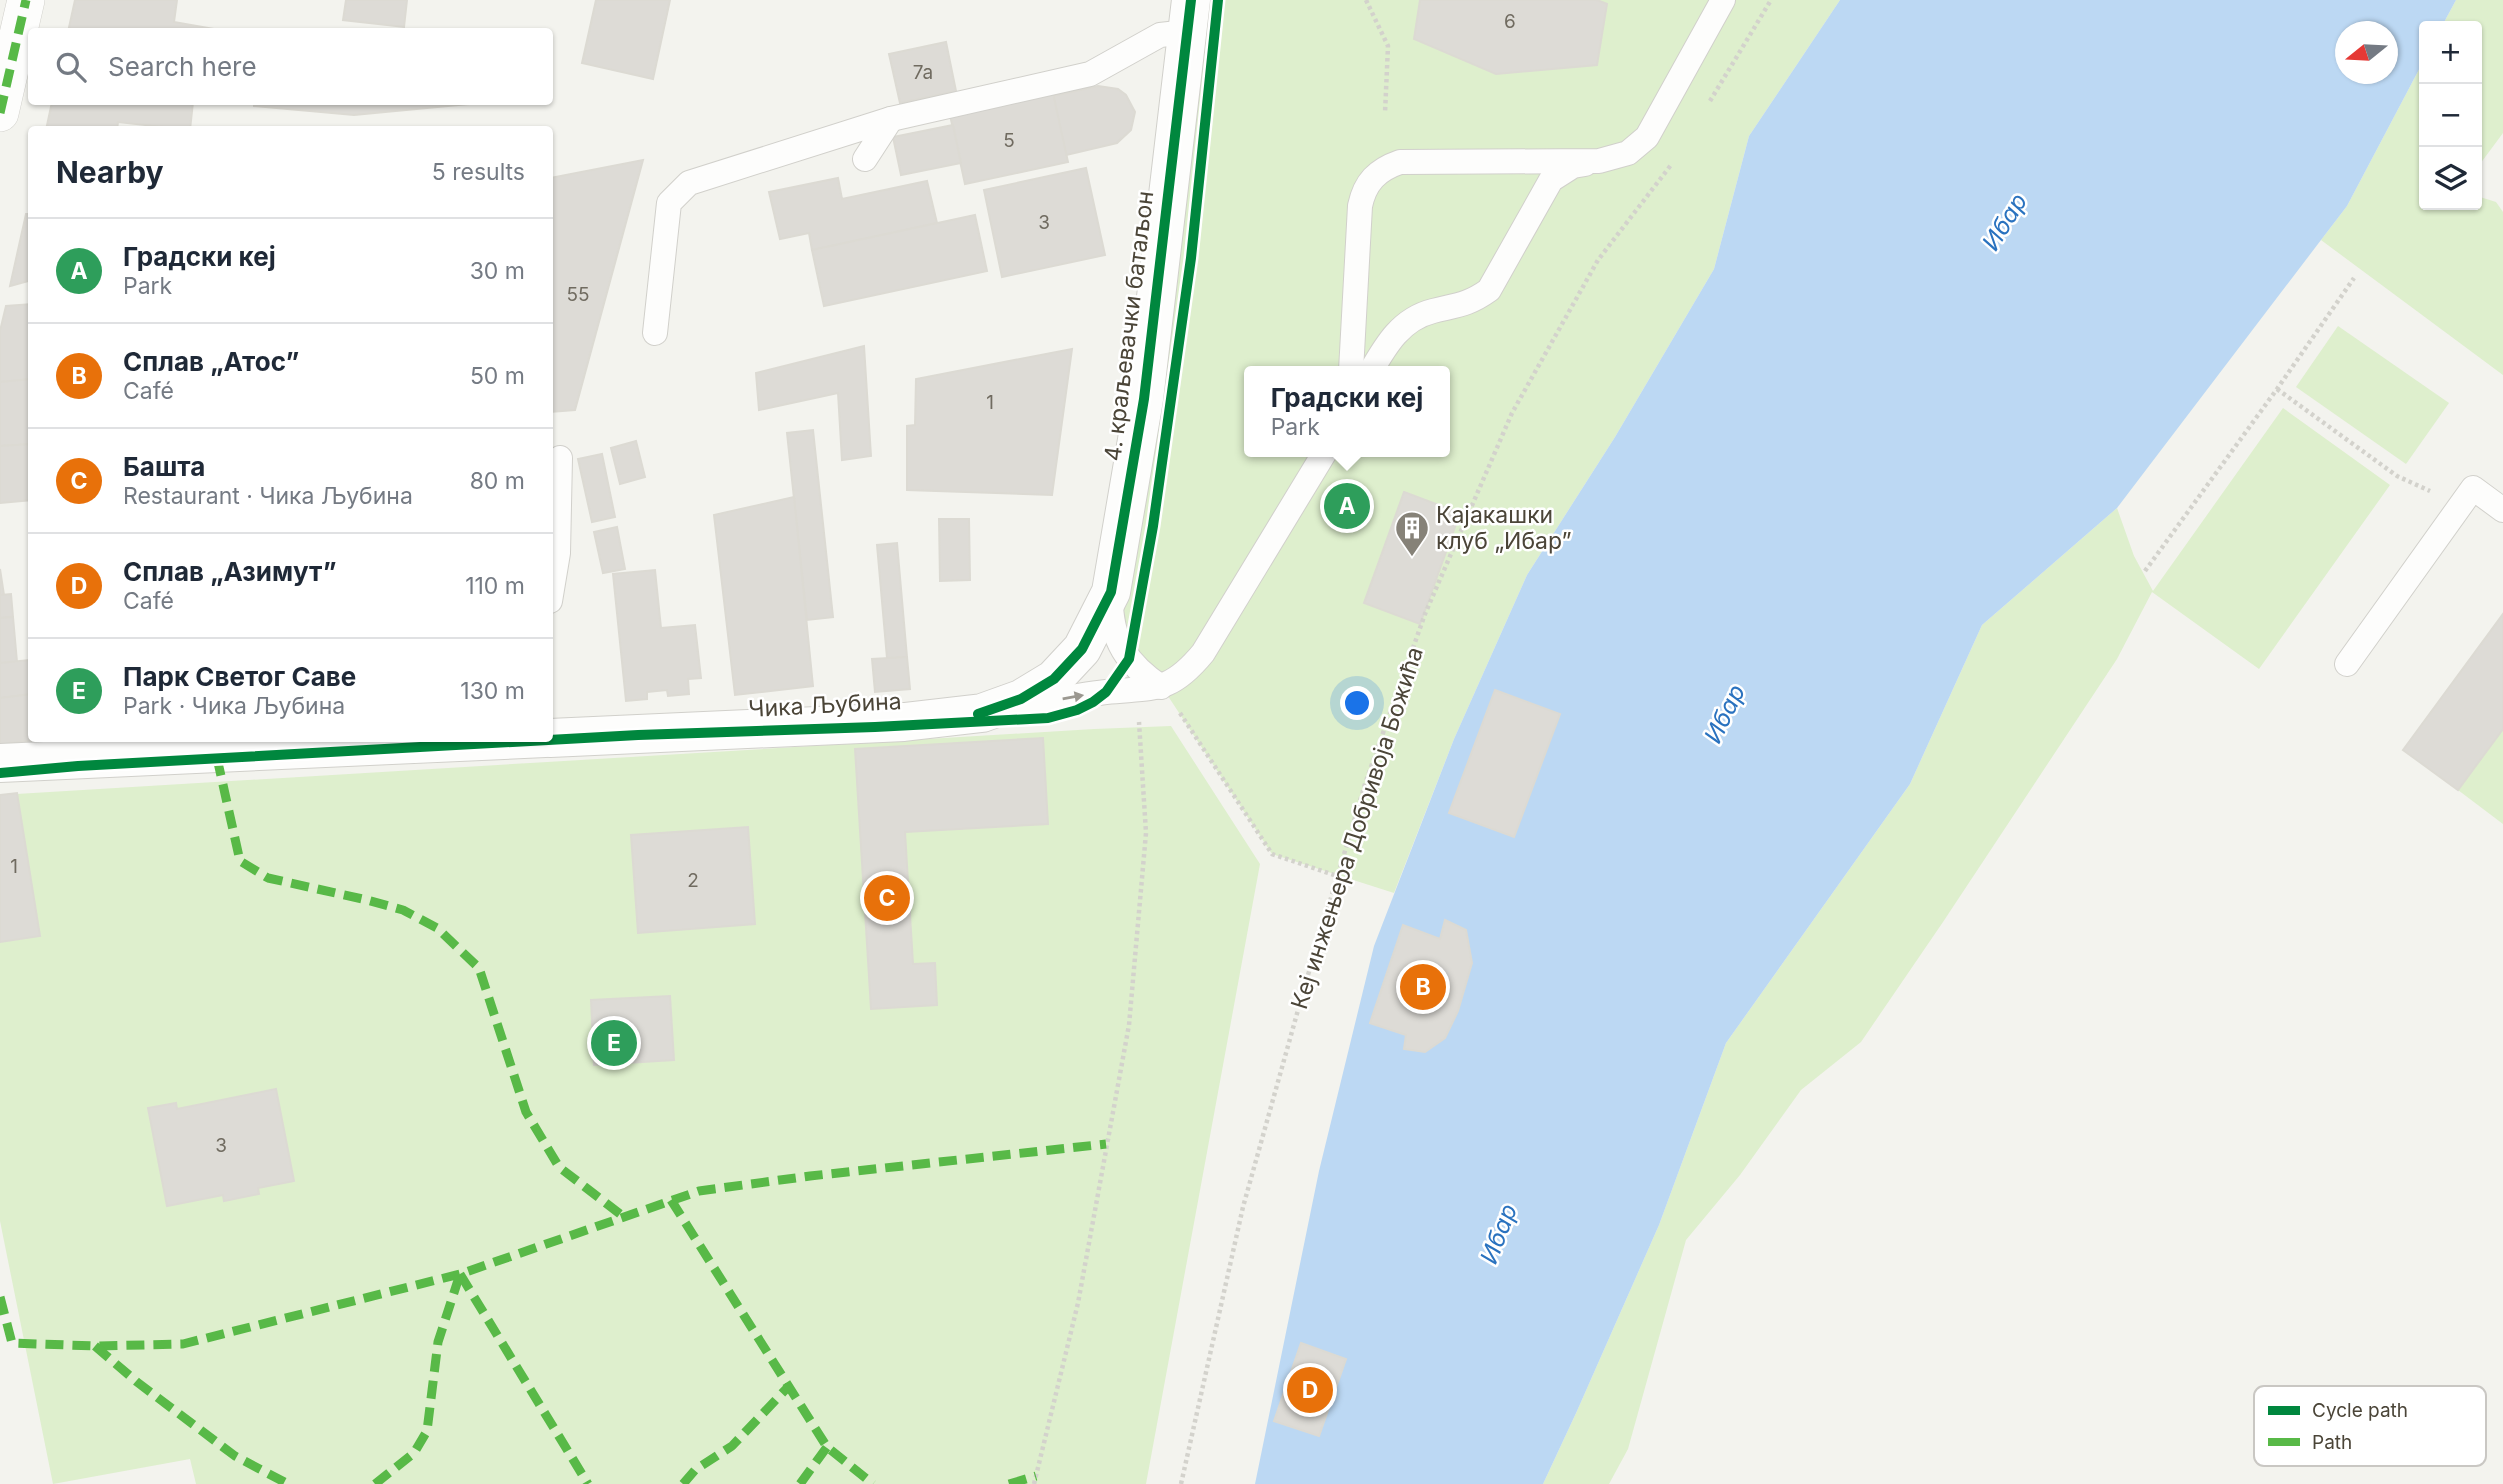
<!DOCTYPE html>
<meta charset="utf-8">
<style>
:root{--surface:#fff;--page:#f2f2f3;--text:#1f2937;--muted:#747a83;--line:#e0e1e3;--accent:#111827}
body{margin:0;font-family:Inter,sans-serif;background:var(--page);color:var(--text)}
.controls{position:absolute;right:21px;top:21px;display:grid;overflow:hidden;border-radius:7px;box-shadow:0 2px 5px #0004}
.controls button{width:63px;height:63px;display:grid;place-items:center;padding:0;border:0;border-bottom:2px solid var(--line);background:var(--surface);color:var(--text);font:35px sans-serif}
.compass{position:absolute;left:2335px;top:21px;width:63px;height:63px;border-radius:50%;background:var(--surface);box-shadow:0 2px 5px #0004;rotate:252deg}
.you{position:absolute;left:1358px;top:704px;width:24px;height:24px;margin:-18px;border:5px solid #fff;border-radius:50%;background:#1a73e8;box-shadow:0 0 0 10px #1a73e833}
.badge{display:grid;place-items:center;width:46px;height:46px;border-radius:50%;background:var(--accent);color:#fff;font-size:23px;font-weight:700}
.pin{position:absolute;translate:-50% -50%;border:4px solid #fff;box-shadow:0 2px 7px #0006}
.popup{position:absolute;left:1244px;top:366px;width:206px;height:91px;box-sizing:border-box;display:grid;place-content:center;border-radius:7px;background:var(--surface);filter:drop-shadow(0 2px 5px #0005);font-size:23px;white-space:nowrap;color:var(--muted)}
.popup b{font-size:26px;color:var(--text)}
.popup::after{content:'';position:absolute;left:50%;top:100%;margin-left:-14px;border:14px solid transparent;border-top-color:var(--surface)}
.list{margin:0;padding:0;list-style:none}
h2{display:flex;justify-content:space-between;align-items:center;height:91px;margin:0;padding:0 28px;font-size:30px}
h2 small{font-size:23px;font-weight:400;color:var(--muted)}
.list li{display:grid;grid-template-columns:46px 1fr auto;gap:21px;align-items:center;box-sizing:border-box;height:105px;padding:0 28px;border-top:2px solid var(--line)}
.list b{display:block;font-size:26px;white-space:nowrap}
.list p{margin:0;font-size:23px;white-space:nowrap;color:var(--muted)}
.list em{font-size:23px;font-style:normal;color:var(--muted)}
.icon{flex:none;width:38px;height:38px;fill:none;stroke:currentColor;stroke-width:2;stroke-linecap:round;stroke-linejoin:round}
.map{position:relative;flex:none;width:2503px;height:1484px;overflow:hidden}
.search{position:absolute;background:var(--surface);box-shadow:0 2px 5px #0004;left:28px;top:28px;width:525px;height:77px;display:flex;align-items:center;gap:18px;box-sizing:border-box;padding:0 24px;border-radius:7px;color:var(--muted);font-size:26px}
.panel{position:absolute;background:var(--surface);box-shadow:0 2px 5px #0004;left:28px;top:126px;width:525px;height:616px;border-radius:7px}
.map>svg:first-child{display:block}
.green{fill:#deefcd;fill-rule:evenodd}
.water{fill:#bcd8f3;fill-rule:evenodd}
.building{fill:#dddbd6;stroke:#dcdad3;stroke-width:2}
.lines{fill:none;stroke-linecap:round;stroke-linejoin:round}
.service-casing{stroke:#d1d0cb;stroke-width:26}
.pedestrian-casing{stroke:#d1d0cb;stroke-width:38}
.minor-casing{stroke:#d1d0cb;stroke-width:40}
.path{stroke:#d3d2cc;stroke-width:4.5;stroke-dasharray:3.5 3.5;stroke-linecap:butt}
.service{stroke:#fdfdfc;stroke-width:24}
.pedestrian{stroke:#fdfdfc;stroke-width:37}
.minor{stroke:#fdfdfc;stroke-width:38}
.quiet{stroke:#58b947;stroke-width:9;stroke-dasharray:18 9;stroke-linecap:butt}
.cycleway-casing{stroke:#fff;stroke-width:15}
.cycleway{stroke:#00873e;stroke-width:10}
.oneway{fill:#9b9890}
.labels{text-anchor:middle;stroke-width:5;stroke-linejoin:round;paint-order:stroke}
.number-label{font-size:19px;fill:#706b60}
.street-label{font-size:23px;fill:#4b4538;stroke:#fff}
.poi-label{font-size:23px;fill:#4b4538;stroke:#fff;text-anchor:start}
.water-label{font-size:24px;font-style:italic;fill:#2972bf;stroke:#fff}
.key{fill:#fff;stroke:#c9c7c3;stroke-width:2}
.key-label{font-size:19px;fill:#4b4538}
</style>
<div class="map">
<svg width="2503" height="1484" viewBox="0 0 2503 1484">
<rect width="100%" height="100%" fill="#f3f3ee"/>
<g class="green">
<path d="M1192,0H1840L1749,136L1714,269L1615,437L1527,575L1454,739L1394,893L1272,854L1162,687L1143,674L1111,592ZM1249,371H1445V452H1249Z"/>
<path d="M2456,0H2503V133L2477,168V26H2442Z"/>
<path d="M2424,60V205H2477V196L2496,202L2503,212V375L2321,240L2347,206Z"/>
<path d="M2338,326L2449,403L2406,464L2296,387Z"/>
<path d="M2283,408L2390,485L2259,669L2152,592L2117,659L1943,922L1861,1042L1801,1090L1740,1175L1686,1240L1628,1449L1609,1484H1543L1577,1411L1659,1225L1726,1043L1910,784L1982,625L2117,508L2134,556L2153,591Z"/>
<path d="M1171,726L1260,864L1146,1484H196L190,1459L53,1484L0,1221V795L1094,729Z"/>
<path d="M2503,729V824L2458,790Z"/>
</g>
<path class="water" d="M1840,0H2456L2442,26H2424V60L2347,206L2321,240L2117,508L1982,625L1910,784L1726,1043L1659,1225L1577,1411L1543,1484H1255L1319,1171L1374,946L1454,739L1527,575L1615,437L1714,269L1749,136ZM2346,32H2388V74H2346Z"/>
<g class="building">
<path d="M75,0H177L174,22L231,32H68Z"/>
<path d="M346,0H407L404,27L343,20Z"/>
<path d="M596,0H670L653,79L582,63Z"/>
<path d="M1420,0H1597L1607,4L1597,65L1496,74L1414,39Z"/>
<path d="M946,42L956,91L900,103L889,54Z"/>
<path d="M1098,86L1118,89L1126,95L1135,112L1131,130L1117,143L1066,155L1053,96Z"/>
<path d="M1053,93L1068,162L965,184L950,115Z"/>
<path d="M52,102H193L190,130L118,122L117,130H46Z"/>
<path d="M254,102H490L354,115L254,106Z"/>
<path d="M953,125L961,163L901,175L893,137Z"/>
<path d="M643,160L575,410L550,412V178Z"/>
<path d="M1086,168L1105,255L1002,277L984,190Z"/>
<path d="M838,178L842,199L927,181L937,223L812,250L809,233L780,239L769,192Z"/>
<path d="M26,214H32V280L10,286Z"/>
<path d="M975,215L987,271L824,306L812,250Z"/>
<path d="M32,304V379L0,382V331L6,306Z"/>
<path d="M864,346L871,456L842,460L838,393L759,410L756,373Z"/>
<path d="M1072,349L1052,495L907,490V426L915,425L916,379Z"/>
<path d="M32,379V444L0,446V382Z"/>
<path d="M813,430L833,617L807,620L787,433Z"/>
<path d="M636,441L645,477L620,484L611,448Z"/>
<path d="M32,444V500L0,503V446Z"/>
<path d="M602,454L615,517L592,522L578,459Z"/>
<path d="M1404,492L1460,513L1420,624L1364,603Z"/>
<path d="M794,497L813,686L735,695L714,515Z"/>
<path d="M939,519H969L970,580L940,581Z"/>
<path d="M617,527L625,569L603,573L594,532Z"/>
<path d="M897,543L907,657L887,658L877,545Z"/>
<path d="M0,569L4,595H0Z"/>
<path d="M655,570L661,628L695,625L701,678L688,679L689,694L668,696L667,690L647,692V699L626,701L613,574Z"/>
<path d="M11,594L13,617L0,618V595Z"/>
<path d="M2503,614V729L2458,790L2403,750Z"/>
<path d="M13,617L17,662L0,663V618Z"/>
<path d="M907,657L910,689L875,692L872,659Z"/>
<path d="M29,660L32,694L0,698V663Z"/>
<path d="M1495,690L1560,714L1514,837L1449,813Z"/>
<path d="M32,694V738L37,740L0,744V698Z"/>
<path d="M1043,738L1048,824L905,832L913,964L935,963L937,1005L871,1009L855,749Z"/>
<path d="M17,793L40,936L0,942V795Z"/>
<path d="M748,827L755,924L638,933L631,835Z"/>
<path d="M1445,920L1466,930L1472,963L1458,1011L1445,1038L1425,1052L1404,1049L1406,1035L1370,1023L1403,925L1440,939Z"/>
<path d="M670,996L674,1060L594,1065L591,1000Z"/>
<path d="M276,1089L294,1181L258,1188L259,1194L224,1201L223,1195L167,1206L148,1108L176,1103L177,1109Z"/>
<path d="M1301,1343L1346,1359L1319,1436L1274,1421Z"/>
</g>
<g class="lines">
<g class="service-casing">
<g id="service">
<path d="M891,119L1090,74L1160,35L1187,32"/>
<path d="M655,333L669,203L689,183L891,119L865,159"/>
<path d="M1351,371L1360,206C1365,182 1377,170 1400,162L1599,161L1628,153L1647,137L1723,0"/>
<path d="M1371,371C1386,345 1401,319 1433,311C1457,305 1468,305 1489,290L1551,180L1573,166L1585,164"/>
<path d="M1111,598C1110,640 1128,665 1161,687"/>
<path d="M550,601L558,553L560,458"/>
<path d="M2347,664L2473,488L2503,510"/>
<path d="M1024,706C1051,701 1078,695 1106,692C1154,687 1169,694 1203,653L1325,452"/>
</g>
</g>
<g class="pedestrian-casing">
<path id="pedestrian" d="M0,113L26,0"/>
</g>
<g class="minor-casing">
<g id="minor">
<path d="M550,738L904,722L982,713L1021,699L1054,679L1082,649L1111,592L1144,399L1191,0"/>
<path d="M0,763L545,738"/>
</g>
</g>
<g class="path">
<path d="M1366,0L1388,46L1385,113"/>
<path d="M1710,101L1771,0"/>
<path d="M2277,389L2397,476L2430,491"/>
<path d="M2145,571L2277,389L2354,278"/>
<path d="M1180,713L1272,854L1337,876"/>
<path d="M1034,1484L1078,1303L1129,1025L1146,833L1139,722"/>
<path d="M1181,1484L1243,1207L1305,985L1365,784L1425,614L1512,413L1598,260L1671,165"/>
</g>
<use href="#service" class="service"/>
<use href="#pedestrian" class="pedestrian"/>
<use href="#minor" class="minor"/>
<g class="quiet">
<path d="M0,113L26,0"/>
<path d="M217,758L240,861L268,878L367,900L403,910L437,928L479,968L526,1112L559,1167L624,1217"/>
<path d="M671,1200L827,1447L873,1484"/>
<path d="M460,1274L588,1484"/>
<path d="M0,1297L12,1343L95,1346L183,1344L460,1274L699,1191L810,1176L1106,1144"/>
<path d="M95,1346L137,1382L235,1456L288,1484"/>
<path d="M375,1484L414,1453L427,1431L438,1342L460,1274"/>
<path d="M683,1484L695,1470L732,1446L789,1386"/>
<path d="M800,1484L827,1447"/>
<path d="M1009,1484L1036,1476"/>
</g>
<g class="cycleway-casing">
<g id="cycleway">
<path d="M978,714L1021,699L1054,679L1082,649L1111,592L1144,399L1191,0"/>
<path d="M0,773L78,766L638,735L875,727L1048,718L1077,710L1093,702L1106,692L1129,659L1153,526L1191,258L1218,0"/>
</g>
</g>
<use href="#cycleway" class="cycleway"/>
</g>
<defs><path id="oneway-solid" d="M-6-.8H1V-3.2L6.5 0L1 3.2V.8H-6Z" transform="scale(1.75)"/></defs>
<use class="oneway" href="#oneway-solid" transform="translate(1073 697) rotate(-10)"/>
<defs>
<g id="building-pin" transform="scale(1.75)"><path d="M0 17L-7.5 6A9.5 9.5 0 1 1 7.5 6Z" fill="#868278" stroke="#fff"/><path d="M-4-6H4V6H1V3H-1V6H-4ZM-2.5-4.3h1.7v1.8h-1.7ZM.8-4.3h1.7v1.8H.8ZM-2.5-1h1.7V.8h-1.7ZM.8-1h1.7V.8H.8Z" fill="#fff"/></g>
</defs>
<g fill-rule="evenodd">
<use href="#building-pin" x="1412" y="528"/>
</g>
<g class="labels">
<g class="number-label">
<text x="1510" y="28">6</text>
<text x="923" y="79">7a</text>
<text x="1009" y="147">5</text>
<text x="1044" y="229">3</text>
<text x="578" y="301">55</text>
<text x="990" y="409">1</text>
<text x="14" y="873">1</text>
<text x="693" y="887">2</text>
<text x="221" y="1152">3</text>
</g>
<g class="street-label">
<text transform="translate(1129 326) rotate(-83)" y="8">4. краљевачки батаљон</text>
<text transform="translate(825 705) rotate(-3)" y="8">Чика Љубина</text>
<text transform="translate(1357 828) rotate(-72)" y="8">Кеј инжењера Добривоја Божића</text>
</g>
<g class="poi-label">
<text x="1436" y="523">Кајакашки<tspan x="1436" dy="26">клуб „Ибар”</tspan></text>
</g>
<g class="water-label">
<text transform="translate(2005 222) rotate(-58)" y="8">Ибар</text>
<text transform="translate(1725 714) rotate(-64)" y="8">Ибар</text>
<text transform="translate(1499 1234) rotate(-69)" y="8">Ибар</text>
</g>
</g>
<rect x="2254" y="1386" width="232" height="80" rx="10" class="key"/>
<rect x="2268" y="1406" width="32" height="9" fill="#00873e"/>
<rect x="2268" y="1438" width="32" height="8" fill="#58b947"/>
<g class="key-label">
<text x="2312" y="1417">Cycle path</text>
<text x="2312" y="1449">Path</text>
</g>
</svg>
<div class="controls">
<button>+</button>
<button>−</button>
<button><svg class="icon" aria-label="layers" viewBox="0 0 24 24"><path d="M12 4l9 5-9 5-9-5zM3 14l9 5 9-5"/></svg></button>
</div>
<svg class="compass" viewBox="-18 -18 36 36"><path d="M0-13l5 13h-10z" fill="#e53935"/><path d="M0 13l5-13h-10z" fill="#747a83"/></svg>
<div class="you"></div>
<div class="pin badge" style="left:1347px;top:506px;background:#2e9e5b">A</div>
<div class="popup"><b>Градски кеј</b>Park</div>
<div class="pin badge" style="left:1423px;top:987px;background:#e8710a">B</div>
<div class="pin badge" style="left:887px;top:898px;background:#e8710a">C</div>
<div class="pin badge" style="left:1310px;top:1390px;background:#e8710a">D</div>
<div class="pin badge" style="left:614px;top:1043px;background:#2e9e5b">E</div>
<div class="search"><svg class="icon" aria-label="search" viewBox="0 0 24 24"><circle cx="10" cy="10" r="6"/><path d="M15 15l6 6"/></svg>Search here</div>
<section class="panel">
<h2>Nearby<small>5 results</small></h2>
<ul class="list">
<li><span class="badge" style="background:#2e9e5b">A</span><div><b>Градски кеј</b><p>Park</p></div><em>30 m</em></li>
<li><span class="badge" style="background:#e8710a">B</span><div><b>Сплав „Атос”</b><p>Café</p></div><em>50 m</em></li>
<li><span class="badge" style="background:#e8710a">C</span><div><b>Башта</b><p>Restaurant · Чика Љубина</p></div><em>80 m</em></li>
<li><span class="badge" style="background:#e8710a">D</span><div><b>Сплав „Азимут”</b><p>Café</p></div><em>110 m</em></li>
<li><span class="badge" style="background:#2e9e5b">E</span><div><b>Парк Светог Саве</b><p>Park · Чика Љубина</p></div><em>130 m</em></li>
</ul>
</section>
</div>
